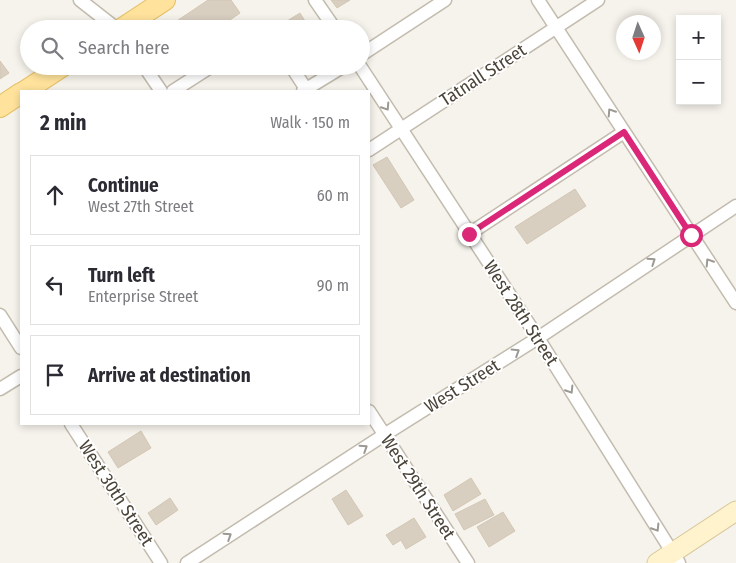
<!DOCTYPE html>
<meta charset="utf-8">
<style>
:root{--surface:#fff;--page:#f2f2f3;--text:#2b2b33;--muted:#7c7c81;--line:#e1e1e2}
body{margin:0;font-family:"Fira Sans Condensed",sans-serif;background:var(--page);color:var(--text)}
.controls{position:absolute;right:15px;top:15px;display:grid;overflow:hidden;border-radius:0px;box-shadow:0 2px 8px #0003}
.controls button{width:45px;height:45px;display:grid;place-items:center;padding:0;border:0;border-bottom:1px solid var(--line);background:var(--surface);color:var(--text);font:25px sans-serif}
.compass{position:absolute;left:616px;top:15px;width:45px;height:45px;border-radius:50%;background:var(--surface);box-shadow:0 2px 8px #0003;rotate:177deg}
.stop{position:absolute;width:15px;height:15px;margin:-11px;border:4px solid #db2777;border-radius:50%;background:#fff}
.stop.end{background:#db2777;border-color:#fff;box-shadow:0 1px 5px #0008}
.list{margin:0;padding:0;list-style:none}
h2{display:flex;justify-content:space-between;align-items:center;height:65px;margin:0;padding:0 20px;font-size:21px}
h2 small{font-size:16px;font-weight:400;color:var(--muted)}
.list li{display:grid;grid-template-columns:32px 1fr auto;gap:15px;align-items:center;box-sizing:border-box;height:80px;margin:0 10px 10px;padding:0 10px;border:1px solid var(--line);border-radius:0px}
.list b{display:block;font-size:19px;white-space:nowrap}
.list p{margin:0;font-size:16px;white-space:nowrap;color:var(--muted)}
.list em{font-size:16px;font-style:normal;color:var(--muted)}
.icon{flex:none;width:28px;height:28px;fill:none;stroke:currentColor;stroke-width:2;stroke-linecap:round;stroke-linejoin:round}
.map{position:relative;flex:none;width:736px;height:563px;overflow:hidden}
.search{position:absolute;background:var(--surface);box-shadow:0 2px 8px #0003;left:20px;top:20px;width:350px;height:55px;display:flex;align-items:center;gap:12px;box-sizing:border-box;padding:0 18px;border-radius:28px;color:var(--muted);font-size:19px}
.panel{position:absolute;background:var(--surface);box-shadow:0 2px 8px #0003;left:20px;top:90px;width:350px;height:335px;border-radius:0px}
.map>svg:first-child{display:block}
.building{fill:#d8cfc1;stroke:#d3c7b4}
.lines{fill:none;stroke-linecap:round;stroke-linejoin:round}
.street-casing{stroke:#c2bbae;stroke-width:15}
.secondary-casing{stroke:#d6c79b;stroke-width:21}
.primary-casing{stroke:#e6c16a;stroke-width:22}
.street{stroke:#fff;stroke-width:12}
.secondary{stroke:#fff3cd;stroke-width:19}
.primary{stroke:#ffe39c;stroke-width:20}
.oneway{stroke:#9c9892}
.route{stroke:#db2777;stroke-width:6}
.labels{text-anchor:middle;stroke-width:4;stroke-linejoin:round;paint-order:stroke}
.street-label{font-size:18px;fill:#4b4439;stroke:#fff}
</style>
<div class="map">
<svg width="736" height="563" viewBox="0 0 736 563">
<rect width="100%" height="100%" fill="#f6f3ec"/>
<g class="building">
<path d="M208,0H231L240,13L217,29H165Z"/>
<path d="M331,0H350L337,8Z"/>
<path d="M300,13L310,29H277L276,28Z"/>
<path d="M0,61L9,73L0,79Z"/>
<path d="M387,157L414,200L401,208L373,165Z"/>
<path d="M575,189L586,206L527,244L515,227Z"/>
<path d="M141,431L151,448L118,468L108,452Z"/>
<path d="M471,478L481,494L453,511L444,495Z"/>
<path d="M346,490L363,516L348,525L332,499Z"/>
<path d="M170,498L178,510L156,525L148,513Z"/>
<path d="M485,499L494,515L464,530L455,514Z"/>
<path d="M503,512L515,531L489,547L477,527Z"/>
<path d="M414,518L426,537L406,549L401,540L393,545L386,535Z"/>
</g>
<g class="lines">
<g class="street-casing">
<g id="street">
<path d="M80,0L117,29"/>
<path d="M315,0L335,29"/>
<path d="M538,0L736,303"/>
<path d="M361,55L445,0"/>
<path d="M144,66L161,91"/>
<path d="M291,66L306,89"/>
<path d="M360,66L538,338L679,563"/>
<path d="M173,91L212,66"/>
<path d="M303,91L344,66"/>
<path d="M369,150L598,0"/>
<path d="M469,234L624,132"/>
<path d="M0,315L21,348"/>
<path d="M0,389L21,376"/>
<path d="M369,411L468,563"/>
<path d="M71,424L161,563"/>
<path d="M187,563L384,435L538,338L736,206"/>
</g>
</g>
<g class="secondary-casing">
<path id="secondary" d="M657,563L736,511"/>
</g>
<g class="primary-casing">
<g id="primary">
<path d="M121,29L165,0"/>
<path d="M25,91L63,66"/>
<path d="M0,107L21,93"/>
</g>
</g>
<use href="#street" class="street"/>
<use href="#secondary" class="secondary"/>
<use href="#primary" class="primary"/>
</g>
<defs><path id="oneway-chevron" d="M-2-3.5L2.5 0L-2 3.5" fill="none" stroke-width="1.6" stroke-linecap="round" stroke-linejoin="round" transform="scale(1.25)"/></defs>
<g class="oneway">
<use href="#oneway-chevron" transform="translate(386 107) rotate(57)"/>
<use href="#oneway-chevron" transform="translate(611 112) rotate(-123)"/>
<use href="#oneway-chevron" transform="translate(652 261) rotate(-34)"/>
<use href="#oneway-chevron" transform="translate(709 262) rotate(-123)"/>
<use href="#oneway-chevron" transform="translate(516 352) rotate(-32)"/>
<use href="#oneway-chevron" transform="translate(570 390) rotate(58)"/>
<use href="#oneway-chevron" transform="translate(364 448) rotate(-33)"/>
<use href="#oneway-chevron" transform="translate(656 528) rotate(58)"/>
<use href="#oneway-chevron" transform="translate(228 536) rotate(-33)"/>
</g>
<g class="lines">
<path class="route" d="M469,234L624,132L691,235"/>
</g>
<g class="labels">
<g class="street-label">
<text transform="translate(483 75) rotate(-33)" y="6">Tatnall Street</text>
<text transform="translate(521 313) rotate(57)" y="6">West 28th Street</text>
<text transform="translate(462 386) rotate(-32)" y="6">West Street</text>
<text transform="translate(418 487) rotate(57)" y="6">West 29th Street</text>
<text transform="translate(116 493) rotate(57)" y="6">West 30th Street</text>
</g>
</g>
</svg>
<div class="controls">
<button>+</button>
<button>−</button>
</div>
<svg class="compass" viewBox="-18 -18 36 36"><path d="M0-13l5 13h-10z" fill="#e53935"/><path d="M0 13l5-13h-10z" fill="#7c7c81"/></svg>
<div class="stop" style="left:691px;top:235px"></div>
<div class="stop end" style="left:469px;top:234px"></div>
<div class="search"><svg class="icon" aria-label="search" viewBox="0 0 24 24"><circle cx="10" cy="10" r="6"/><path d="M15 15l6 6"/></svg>Search here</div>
<section class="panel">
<h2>2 min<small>Walk · 150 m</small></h2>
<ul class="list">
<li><svg class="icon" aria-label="ahead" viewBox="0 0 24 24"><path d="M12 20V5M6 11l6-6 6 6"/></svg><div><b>Continue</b><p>West 27th Street</p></div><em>60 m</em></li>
<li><svg class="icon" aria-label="left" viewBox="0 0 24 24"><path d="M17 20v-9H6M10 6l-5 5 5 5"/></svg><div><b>Turn left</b><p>Enterprise Street</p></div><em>90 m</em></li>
<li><svg class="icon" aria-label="arrive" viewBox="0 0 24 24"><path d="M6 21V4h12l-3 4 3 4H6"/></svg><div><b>Arrive at destination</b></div></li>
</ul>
</section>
</div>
